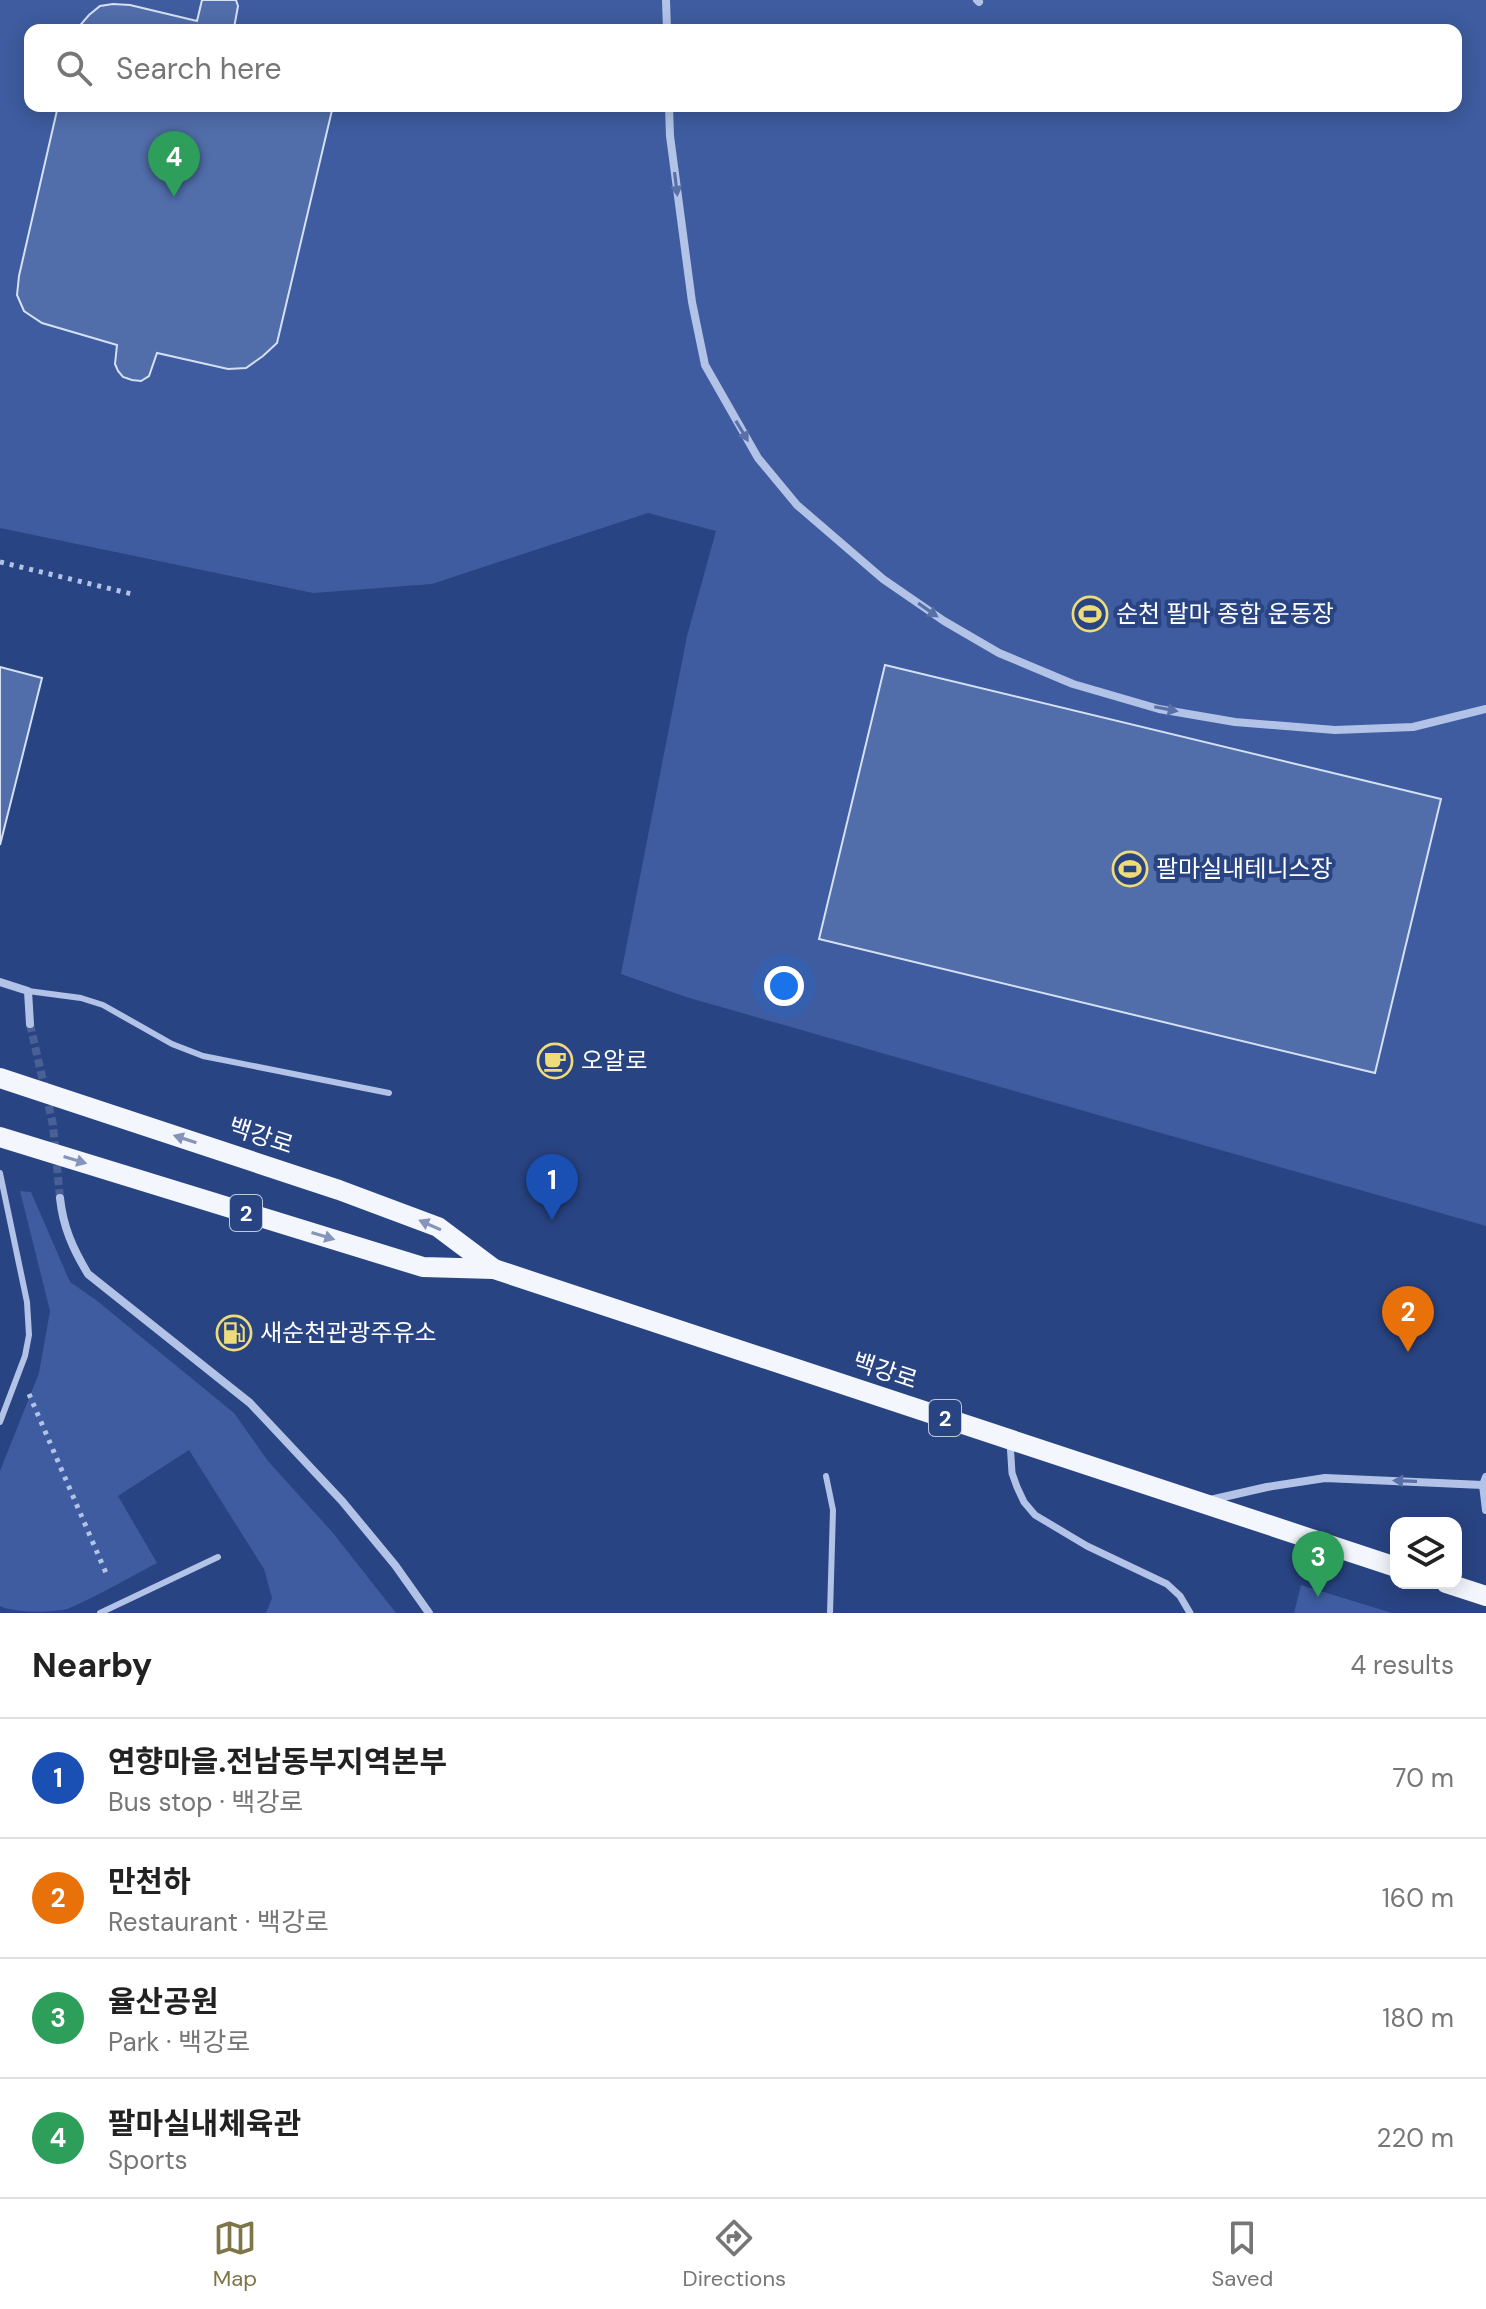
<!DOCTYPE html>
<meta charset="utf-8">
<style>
:root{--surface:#fff;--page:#f6f6f6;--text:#222;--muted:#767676;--line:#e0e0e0;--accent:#7e7549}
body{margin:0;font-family:"DM Sans","Noto Sans KR",sans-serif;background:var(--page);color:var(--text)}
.controls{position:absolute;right:24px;bottom:24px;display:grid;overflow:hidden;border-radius:16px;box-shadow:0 4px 20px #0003}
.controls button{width:72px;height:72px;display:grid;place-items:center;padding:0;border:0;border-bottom:2px solid var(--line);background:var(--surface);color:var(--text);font:40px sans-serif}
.you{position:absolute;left:784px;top:986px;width:28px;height:28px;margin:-20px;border:6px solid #fff;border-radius:50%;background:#1a73e8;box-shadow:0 0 0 12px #1a73e833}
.badge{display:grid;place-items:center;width:52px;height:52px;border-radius:50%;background:var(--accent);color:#fff;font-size:26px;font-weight:700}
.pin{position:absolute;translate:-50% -66px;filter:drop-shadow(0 2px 4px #0008)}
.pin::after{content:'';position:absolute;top:42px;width:28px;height:24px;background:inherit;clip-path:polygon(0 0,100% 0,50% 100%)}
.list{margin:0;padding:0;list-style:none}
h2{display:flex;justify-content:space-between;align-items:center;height:104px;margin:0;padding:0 32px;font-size:34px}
h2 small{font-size:26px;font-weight:400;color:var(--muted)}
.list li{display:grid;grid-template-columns:52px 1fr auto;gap:24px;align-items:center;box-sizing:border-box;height:120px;padding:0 32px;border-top:2px solid var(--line)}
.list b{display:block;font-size:30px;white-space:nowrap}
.list p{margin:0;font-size:26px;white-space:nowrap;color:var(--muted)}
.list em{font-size:26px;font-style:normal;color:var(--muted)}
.icon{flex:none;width:44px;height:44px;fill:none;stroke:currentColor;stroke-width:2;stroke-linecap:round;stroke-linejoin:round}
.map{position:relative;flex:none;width:1486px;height:1613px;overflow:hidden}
.search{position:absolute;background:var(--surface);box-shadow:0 4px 20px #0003;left:24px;right:24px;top:24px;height:88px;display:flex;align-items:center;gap:20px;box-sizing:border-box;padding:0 28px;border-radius:16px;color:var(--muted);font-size:30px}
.sheet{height:584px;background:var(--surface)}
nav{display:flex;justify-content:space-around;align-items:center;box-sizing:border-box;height:112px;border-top:2px solid var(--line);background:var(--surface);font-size:22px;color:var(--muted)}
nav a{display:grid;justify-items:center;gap:4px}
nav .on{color:var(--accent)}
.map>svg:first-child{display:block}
.green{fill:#3e5c9f;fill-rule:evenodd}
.building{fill:#516eab;stroke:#d5e0f5;stroke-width:2}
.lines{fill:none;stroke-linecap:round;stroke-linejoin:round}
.minor-tunnel{stroke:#496096;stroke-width:8;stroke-dasharray:8 4;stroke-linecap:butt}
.path{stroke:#b2c3e7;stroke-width:5;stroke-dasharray:4 6;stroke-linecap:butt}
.service{stroke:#b2c3e7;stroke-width:6}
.pedestrian{stroke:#b2c3e7;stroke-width:7}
.minor{stroke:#b2c3e7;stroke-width:8}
.primary{stroke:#f3f6fd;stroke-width:20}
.oneway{fill:#5970a6}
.oneway2{fill:#8494ba}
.labels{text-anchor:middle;stroke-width:8;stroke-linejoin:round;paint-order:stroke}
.shield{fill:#294483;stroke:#bfc7da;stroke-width:2}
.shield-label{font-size:22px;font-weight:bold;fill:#fff}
.poi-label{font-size:24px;fill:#fff;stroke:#294483;text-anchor:start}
.street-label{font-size:24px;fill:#fff;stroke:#294483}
</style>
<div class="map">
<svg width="1486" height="1613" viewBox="0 0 1486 1613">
<rect width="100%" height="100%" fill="#294483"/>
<g class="green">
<path d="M0,0H1486V1226L686,997L621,974L687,636L716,531L648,513L432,584L313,593L0,528ZM30,30H1456V106H30Z"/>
<path d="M20,1191L31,1192L70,1282L96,1300L234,1413L268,1461L333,1533L396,1613H266L272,1598L264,1569L189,1450L118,1496L157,1563C128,1578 98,1596 67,1609C51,1613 14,1613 0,1606V1471L39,1373L50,1311Z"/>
<path d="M1301,1585L1392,1613H1294Z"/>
</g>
<g class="building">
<path d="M202,0H236L238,6L234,28L245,30H76L89,15L100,6L113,4L130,5L197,21Z"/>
<path d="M58,106H333L277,343L263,356L246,368L228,369L157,353L149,376L141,381L132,380L123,377L118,371L115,364L117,345L42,323L24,311L17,295L19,276Z"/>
<path d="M885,665L1441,799L1375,1073L819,939Z"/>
<path d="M0,667L42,678L0,845Z"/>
</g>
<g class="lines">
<path class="minor-tunnel" d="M30,1024L53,1125L60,1198"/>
<g class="path">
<path d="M0,562L132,594"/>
<path d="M29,1394L106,1573"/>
</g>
<g class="service">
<path d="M28,991L81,998L103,1005L172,1044L203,1056L389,1093"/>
<path d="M0,1173L27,1302L29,1335L25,1356L0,1422"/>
<path d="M826,1476L833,1510L830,1613"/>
<path d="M100,1613L218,1557"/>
</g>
<path class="pedestrian" d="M1010,1442L1012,1473L1017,1487L1024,1502L1035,1515L1087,1546L1167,1584L1180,1596L1190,1613"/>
<g class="minor">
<path d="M666,0L667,30"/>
<path d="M977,0L979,2"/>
<path d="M669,106L670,136L692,302L705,365L758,458L797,505L883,579L944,621L999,653L1073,684L1159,709L1235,722L1335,730L1413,727L1486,709"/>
<path d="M0,982L28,991L30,1024"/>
<path d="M60,1198C63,1227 73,1249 88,1274L250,1403L342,1501L395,1565L429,1613"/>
<path d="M1486,1477L1483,1485L1486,1510"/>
<path d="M1210,1500L1267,1487L1325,1478L1483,1485"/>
</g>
<g class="primary">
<path d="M0,1078L339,1190L438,1227L494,1269"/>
<path d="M0,1137L423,1267L494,1269L1396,1567"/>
<path d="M1446,1583L1486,1596"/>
</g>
</g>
<defs><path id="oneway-solid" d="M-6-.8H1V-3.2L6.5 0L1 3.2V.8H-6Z" transform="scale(2)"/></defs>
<g class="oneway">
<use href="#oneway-solid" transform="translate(676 184) rotate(83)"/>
<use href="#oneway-solid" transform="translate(742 431) rotate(59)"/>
<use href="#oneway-solid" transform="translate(928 610) rotate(35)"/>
<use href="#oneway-solid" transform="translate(1166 709) rotate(11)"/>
<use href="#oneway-solid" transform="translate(1405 1481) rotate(-178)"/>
</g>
<g class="oneway2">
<use href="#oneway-solid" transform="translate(185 1139) rotate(-162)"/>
<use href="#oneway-solid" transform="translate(75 1160) rotate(17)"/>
<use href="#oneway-solid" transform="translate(430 1225) rotate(-156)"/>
<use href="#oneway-solid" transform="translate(323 1236) rotate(17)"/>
</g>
<defs>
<g id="stadium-ring" transform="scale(1.8)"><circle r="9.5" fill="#294483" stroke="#eedb79" stroke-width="1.5"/><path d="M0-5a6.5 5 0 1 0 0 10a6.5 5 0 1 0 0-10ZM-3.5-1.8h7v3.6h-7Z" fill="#eedb79"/></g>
<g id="cafe-ring" transform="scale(1.8)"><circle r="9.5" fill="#294483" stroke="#eedb79" stroke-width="1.5"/><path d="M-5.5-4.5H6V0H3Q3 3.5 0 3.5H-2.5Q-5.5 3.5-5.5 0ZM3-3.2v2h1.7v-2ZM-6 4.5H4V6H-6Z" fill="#eedb79"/></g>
<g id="fuel-ring" transform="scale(1.8)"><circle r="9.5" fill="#294483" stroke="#eedb79" stroke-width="1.5"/><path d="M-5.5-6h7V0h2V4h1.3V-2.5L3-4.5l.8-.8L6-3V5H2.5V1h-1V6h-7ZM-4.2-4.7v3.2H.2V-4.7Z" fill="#eedb79"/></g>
</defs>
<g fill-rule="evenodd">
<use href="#stadium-ring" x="1090" y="614"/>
<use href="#stadium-ring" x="1130" y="869"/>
<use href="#cafe-ring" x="555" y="1061"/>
<use href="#fuel-ring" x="234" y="1333"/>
</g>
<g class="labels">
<g class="shield">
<rect x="230" y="1195" width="32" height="36" rx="6"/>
<rect x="929" y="1400" width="32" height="36" rx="6"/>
</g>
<g class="shield-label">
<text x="246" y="1221">2</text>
<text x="945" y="1426">2</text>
</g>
<g class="poi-label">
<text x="1116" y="622">순천 팔마 종합 운동장</text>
<text x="1156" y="877">팔마실내테니스장</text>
<text x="581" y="1069">오알로</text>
<text x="260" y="1341">새순천관광주유소</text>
</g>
<g class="street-label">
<text transform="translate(261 1136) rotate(18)" y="8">백강로</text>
<text transform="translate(885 1371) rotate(18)" y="8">백강로</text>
</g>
</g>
</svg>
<div class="controls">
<button><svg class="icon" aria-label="layers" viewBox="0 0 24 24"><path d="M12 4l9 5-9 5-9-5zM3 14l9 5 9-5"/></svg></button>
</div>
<div class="you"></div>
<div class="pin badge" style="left:552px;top:1220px;background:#1a4fb4">1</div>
<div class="pin badge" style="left:1408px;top:1352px;background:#e8710a">2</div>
<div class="pin badge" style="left:1318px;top:1597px;background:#2e9e5b">3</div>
<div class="pin badge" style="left:174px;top:197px;background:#2e9e5b">4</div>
<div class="search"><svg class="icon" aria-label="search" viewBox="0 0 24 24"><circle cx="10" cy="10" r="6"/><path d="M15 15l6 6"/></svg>Search here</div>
</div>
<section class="sheet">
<h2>Nearby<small>4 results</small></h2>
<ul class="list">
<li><span class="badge" style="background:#1a4fb4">1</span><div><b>연향마을.전남동부지역본부</b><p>Bus stop · 백강로</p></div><em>70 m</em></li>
<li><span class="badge" style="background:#e8710a">2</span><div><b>만천하</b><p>Restaurant · 백강로</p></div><em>160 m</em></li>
<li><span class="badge" style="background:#2e9e5b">3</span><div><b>율산공원</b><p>Park · 백강로</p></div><em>180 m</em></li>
<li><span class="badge" style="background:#2e9e5b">4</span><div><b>팔마실내체육관</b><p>Sports</p></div><em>220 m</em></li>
</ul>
</section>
<nav>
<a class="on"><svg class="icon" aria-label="map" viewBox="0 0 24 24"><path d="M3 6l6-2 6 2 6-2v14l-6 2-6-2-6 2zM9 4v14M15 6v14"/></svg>Map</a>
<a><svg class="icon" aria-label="directions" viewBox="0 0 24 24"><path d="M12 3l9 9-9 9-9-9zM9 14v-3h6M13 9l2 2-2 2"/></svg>Directions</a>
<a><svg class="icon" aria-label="saved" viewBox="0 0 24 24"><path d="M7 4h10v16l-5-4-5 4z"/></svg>Saved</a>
</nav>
